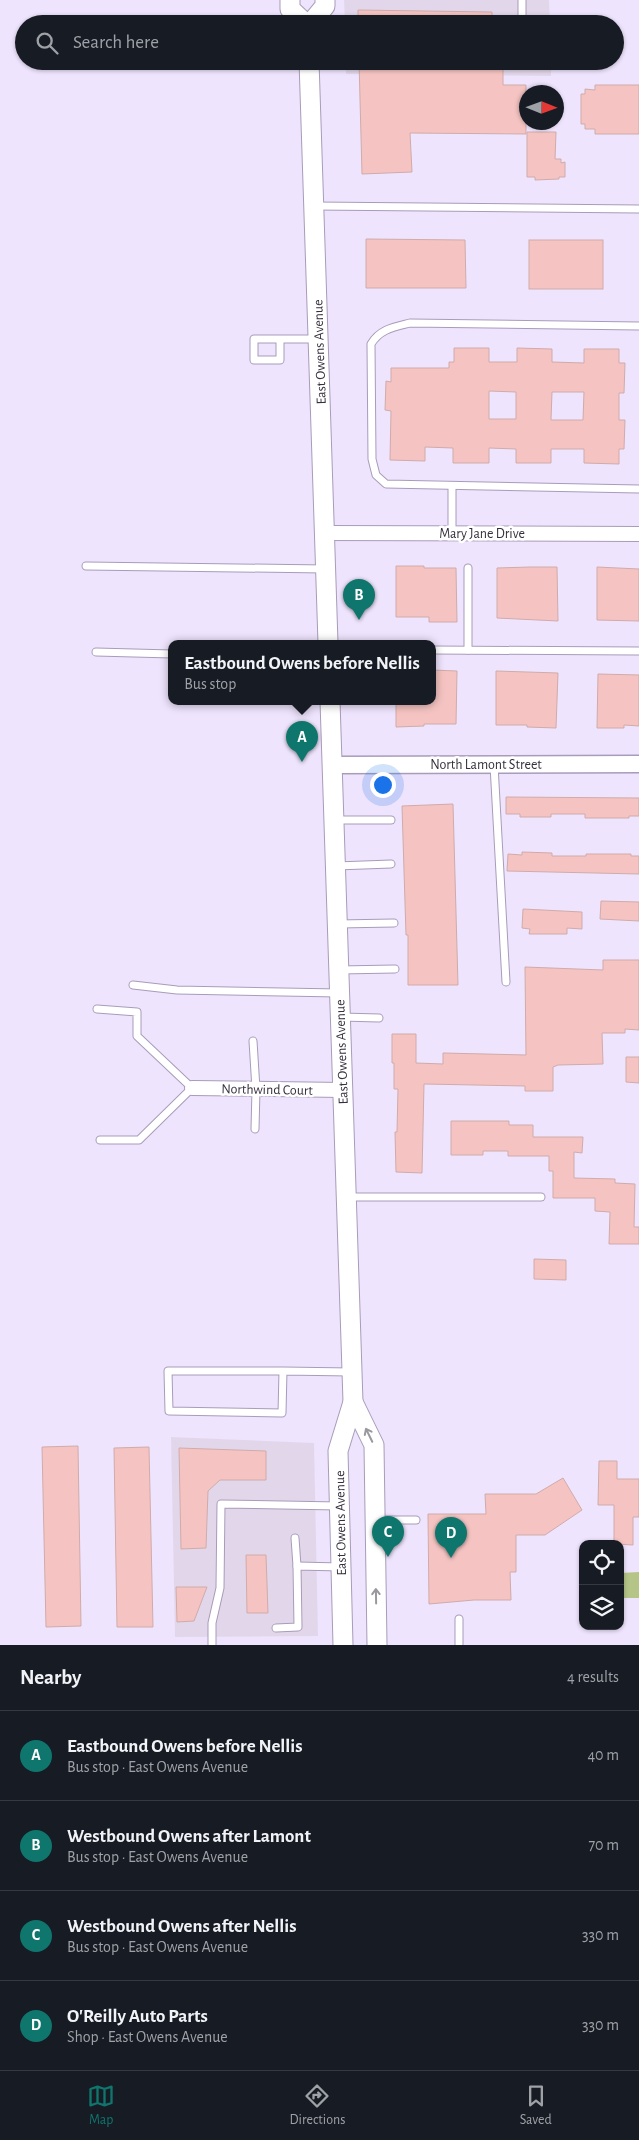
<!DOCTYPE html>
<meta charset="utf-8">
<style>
:root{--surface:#171b24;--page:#242831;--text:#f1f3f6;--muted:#9ea1a6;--line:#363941;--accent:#0f766e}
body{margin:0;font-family:"Alegreya Sans",sans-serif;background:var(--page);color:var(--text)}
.controls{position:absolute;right:15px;bottom:15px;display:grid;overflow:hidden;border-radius:10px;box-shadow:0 1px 4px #0004}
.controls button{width:45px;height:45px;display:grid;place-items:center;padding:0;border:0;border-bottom:1px solid var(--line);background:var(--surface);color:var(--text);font:25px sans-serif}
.compass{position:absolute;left:519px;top:85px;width:45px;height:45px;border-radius:50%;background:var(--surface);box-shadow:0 1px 4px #0004;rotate:91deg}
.you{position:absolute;left:382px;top:784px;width:18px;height:18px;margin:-12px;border:4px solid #fff;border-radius:50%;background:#1a73e8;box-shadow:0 0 0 8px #1a73e833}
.badge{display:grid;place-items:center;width:32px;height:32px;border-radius:50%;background:var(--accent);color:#fff;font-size:16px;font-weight:700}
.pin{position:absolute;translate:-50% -41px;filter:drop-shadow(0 1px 2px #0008)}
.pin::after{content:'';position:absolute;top:26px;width:18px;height:15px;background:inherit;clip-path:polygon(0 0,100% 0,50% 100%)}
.popup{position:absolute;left:168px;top:640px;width:268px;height:65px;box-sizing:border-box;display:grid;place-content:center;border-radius:10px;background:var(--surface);filter:drop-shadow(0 1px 4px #0005);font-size:16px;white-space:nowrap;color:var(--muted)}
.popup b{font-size:19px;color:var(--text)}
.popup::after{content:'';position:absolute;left:50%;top:100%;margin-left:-10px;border:10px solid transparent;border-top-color:var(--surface)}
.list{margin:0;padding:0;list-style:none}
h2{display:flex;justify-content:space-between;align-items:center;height:65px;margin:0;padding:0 20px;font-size:21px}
h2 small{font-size:16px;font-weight:400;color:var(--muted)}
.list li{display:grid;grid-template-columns:32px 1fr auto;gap:15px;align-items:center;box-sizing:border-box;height:90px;padding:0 20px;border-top:1px solid var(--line)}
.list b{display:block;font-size:19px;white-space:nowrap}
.list p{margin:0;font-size:16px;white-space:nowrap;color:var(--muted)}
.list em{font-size:16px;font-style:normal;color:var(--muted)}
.icon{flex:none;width:28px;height:28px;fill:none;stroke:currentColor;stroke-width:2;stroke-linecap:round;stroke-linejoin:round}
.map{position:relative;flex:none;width:639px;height:1645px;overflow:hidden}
.search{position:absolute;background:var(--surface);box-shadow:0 1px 4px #0004;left:15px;right:15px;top:15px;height:55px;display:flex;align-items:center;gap:12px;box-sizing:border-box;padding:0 18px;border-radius:28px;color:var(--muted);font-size:19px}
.sheet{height:425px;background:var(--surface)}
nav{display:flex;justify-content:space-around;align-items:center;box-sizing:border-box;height:70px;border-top:1px solid var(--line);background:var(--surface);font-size:14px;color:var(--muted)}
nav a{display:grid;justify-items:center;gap:2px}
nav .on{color:var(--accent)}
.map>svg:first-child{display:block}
.commercial{fill:#e2d7ea}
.green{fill:#b5c588}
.building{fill:#f5c4c2;stroke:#d0abaa;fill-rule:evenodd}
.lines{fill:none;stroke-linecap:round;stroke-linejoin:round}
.service-casing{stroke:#a89cb9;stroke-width:9}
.minor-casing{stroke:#a89cb9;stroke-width:16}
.tertiary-casing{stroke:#a89cb9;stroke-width:19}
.secondary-casing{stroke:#a89cb9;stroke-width:21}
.service{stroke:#fff;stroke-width:7}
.minor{stroke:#fff;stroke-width:14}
.tertiary{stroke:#fff;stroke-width:16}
.secondary{stroke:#fff;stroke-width:19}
.oneway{stroke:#9a989e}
.labels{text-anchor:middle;stroke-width:5;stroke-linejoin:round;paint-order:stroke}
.street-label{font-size:14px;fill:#35303c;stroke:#fff}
</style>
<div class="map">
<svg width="639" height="1645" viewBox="0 0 639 1645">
<rect width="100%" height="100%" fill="#eee4fd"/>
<g class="commercial">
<path d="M344,0H549L550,24H345Z"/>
<path d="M346,61H551V76L346,74Z"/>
<path d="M171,1437L314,1443L318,1636L175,1637Z"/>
</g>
<path class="green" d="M639,1572V1598H620V1573Z"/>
<g class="building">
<path d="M358,10L492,12V24H358Z"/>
<path d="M359,61H503V85H526V134L410,133L412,172L362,174Z"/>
<path d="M595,85H639V134H595V129H585V124H581V94H585V89L595,90Z"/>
<path d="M527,132H556L555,159H561V163L565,162V177H559V179L535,180V177H527Z"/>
<path d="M366,239L465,240L466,288H366Z"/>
<rect x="529" y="240" width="74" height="49"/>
<path d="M454,348H489V362H517V348L552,349V362L584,363V349H619V363H625L624,393H619V420H625L624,449H619V464L584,463V449H551V463H516V449L489,448V463H453V448L425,447V461L390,460L391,411L385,410L386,381L391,382V368H449V362H454ZM489,391L516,392V419H489ZM552,392H584L583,420H551Z"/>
<path d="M396,566H424V568H456L457,622H429V617H396Z"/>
<path d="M530,567H557L558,621L497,618V568Z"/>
<path d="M597,567L639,569V621L597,620Z"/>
<path d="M432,670L457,671L456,724H424V726L396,727V701H432Z"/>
<path d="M496,671L558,673L556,728L527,727V725H496Z"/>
<path d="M598,674L639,675V726L624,725V728H597Z"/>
<path d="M506,797L639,798V816H629V818H585V814H551V817H520V814H506Z"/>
<path d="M453,804L458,985H408V935H406L402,806Z"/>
<path d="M522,852L552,853V856H586V854H631V856H639V874L507,871L508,854L522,855Z"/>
<path d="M601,901L639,902V921L600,919Z"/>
<path d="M523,909L582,912V929L567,928V934H529L530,929L522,928Z"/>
<path d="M603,960H639V1030L625,1029V1033H602L603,1064L558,1065L553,1067V1091H525V1086L424,1084L422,1173L396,1172L395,1132H397L398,1089H394V1063H392V1034H416V1063L443,1064V1053L526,1055L525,967L603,970Z"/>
<path d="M626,1057H639V1083L626,1082Z"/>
<path d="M451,1121H509V1125H533V1137H583L582,1153L574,1152V1178L615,1179V1183L635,1184L634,1227H639V1244H609L610,1212L595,1211V1198H553V1171H549V1156H508V1151H483V1155H451Z"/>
<path d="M534,1259L566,1260V1280L534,1279Z"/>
<path d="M78,1446L81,1626L46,1627L42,1447Z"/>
<path d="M149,1447L153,1627H117L114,1448Z"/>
<path d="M179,1448L266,1451V1480H220L208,1491L206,1548L181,1549Z"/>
<path d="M599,1461H617V1479H639V1517H633V1545L614,1544V1505H598Z"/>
<path d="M563,1478L582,1510L545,1535H516V1572H510L511,1600H474L429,1604L428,1514H486L485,1494H536Z"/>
<path d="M246,1555H266L268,1613H247Z"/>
<path d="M176,1587H207L194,1621L177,1622Z"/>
</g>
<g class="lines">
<g class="service-casing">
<g id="service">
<path d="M522,0V24"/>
<path d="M314,206L639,209"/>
<path d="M639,326L410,323C394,327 380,329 371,344L372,459L376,475L386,484L639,489"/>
<path d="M280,339V360H254V339H318"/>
<path d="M452,486V533"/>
<path d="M86,566L325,569"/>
<path d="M468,568V650"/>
<path d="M432,650L639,651"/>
<path d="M96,652L172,654"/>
<path d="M494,765L506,982"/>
<path d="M334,820H391"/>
<path d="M336,866L391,864"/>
<path d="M338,924L394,923"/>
<path d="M339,970L395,969"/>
<path d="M133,985L177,990L339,993"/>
<path d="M97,1009L137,1012V1036L192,1088L139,1140H100"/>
<path d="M341,1017L379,1018"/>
<path d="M253,1041L256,1089L255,1129"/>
<path d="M346,1197H541"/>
<path d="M283,1371H168L169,1411L282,1413L283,1371L351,1372"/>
<path d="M375,1520H416"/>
<path d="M295,1538L297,1566"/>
<path d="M459,1619V1645"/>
<path d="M276,1628L298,1627L297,1566L341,1567"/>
<path d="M212,1645V1623L220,1588L221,1504L339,1506"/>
</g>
</g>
<g class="minor-casing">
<g id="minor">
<path d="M325,533L639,534"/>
<path d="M192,1088L343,1090"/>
</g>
</g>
<g class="tertiary-casing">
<path id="tertiary" d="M332,765L639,764"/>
</g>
<g class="secondary-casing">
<g id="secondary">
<path d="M290,0V9L306,24"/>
<path d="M310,24L325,6V0"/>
<path d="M309,61L328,643"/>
<path d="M330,701L353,1402L338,1451L343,1645"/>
<path d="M353,1402L374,1445L377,1645"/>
</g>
</g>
<use href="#service" class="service"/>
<use href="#minor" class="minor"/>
<use href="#tertiary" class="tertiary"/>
<use href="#secondary" class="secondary"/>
</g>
<defs><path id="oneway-shaft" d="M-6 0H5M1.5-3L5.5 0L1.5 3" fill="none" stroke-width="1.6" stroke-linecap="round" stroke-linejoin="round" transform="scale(1.25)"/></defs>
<g class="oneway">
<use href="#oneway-shaft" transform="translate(369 1435) rotate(-116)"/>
<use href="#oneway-shaft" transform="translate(376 1596) rotate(-91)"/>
</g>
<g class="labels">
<g class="street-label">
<text transform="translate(319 352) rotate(-92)" y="5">East Owens Avenue</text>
<text x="482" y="538">Mary Jane Drive</text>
<text x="486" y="769">North Lamont Street</text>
<text transform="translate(341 1052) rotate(-92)" y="5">East Owens Avenue</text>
<text transform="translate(267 1089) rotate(1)" y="5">Northwind Court</text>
<text transform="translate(340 1523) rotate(-91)" y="5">East Owens Avenue</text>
</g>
</g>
</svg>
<div class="controls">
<button><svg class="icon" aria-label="locate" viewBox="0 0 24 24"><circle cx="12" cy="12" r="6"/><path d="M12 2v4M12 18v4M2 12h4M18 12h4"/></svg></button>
<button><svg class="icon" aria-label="layers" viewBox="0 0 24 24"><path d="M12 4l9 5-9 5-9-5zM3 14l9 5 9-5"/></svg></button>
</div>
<svg class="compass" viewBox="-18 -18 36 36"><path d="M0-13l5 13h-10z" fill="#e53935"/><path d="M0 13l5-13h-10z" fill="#9ea1a6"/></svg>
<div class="you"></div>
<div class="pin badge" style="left:302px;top:762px">A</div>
<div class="popup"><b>Eastbound Owens before Nellis</b>Bus stop</div>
<div class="pin badge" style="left:359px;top:620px">B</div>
<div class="pin badge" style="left:388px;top:1557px">C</div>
<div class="pin badge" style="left:451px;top:1558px">D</div>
<div class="search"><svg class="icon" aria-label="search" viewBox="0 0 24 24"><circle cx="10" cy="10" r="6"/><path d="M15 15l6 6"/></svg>Search here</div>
</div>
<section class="sheet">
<h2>Nearby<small>4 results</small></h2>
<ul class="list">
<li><span class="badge">A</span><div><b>Eastbound Owens before Nellis</b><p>Bus stop · East Owens Avenue</p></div><em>40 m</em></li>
<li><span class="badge">B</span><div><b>Westbound Owens after Lamont</b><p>Bus stop · East Owens Avenue</p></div><em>70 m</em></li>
<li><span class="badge">C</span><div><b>Westbound Owens after Nellis</b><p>Bus stop · East Owens Avenue</p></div><em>330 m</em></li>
<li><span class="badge">D</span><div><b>O'Reilly Auto Parts</b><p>Shop · East Owens Avenue</p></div><em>330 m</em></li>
</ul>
</section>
<nav>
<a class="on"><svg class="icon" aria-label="map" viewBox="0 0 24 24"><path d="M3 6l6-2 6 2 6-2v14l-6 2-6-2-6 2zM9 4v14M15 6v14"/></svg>Map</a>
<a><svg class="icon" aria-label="directions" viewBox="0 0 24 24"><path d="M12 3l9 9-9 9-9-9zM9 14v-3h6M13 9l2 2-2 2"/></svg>Directions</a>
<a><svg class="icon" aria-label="saved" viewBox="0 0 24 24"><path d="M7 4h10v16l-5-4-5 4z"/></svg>Saved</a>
</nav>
